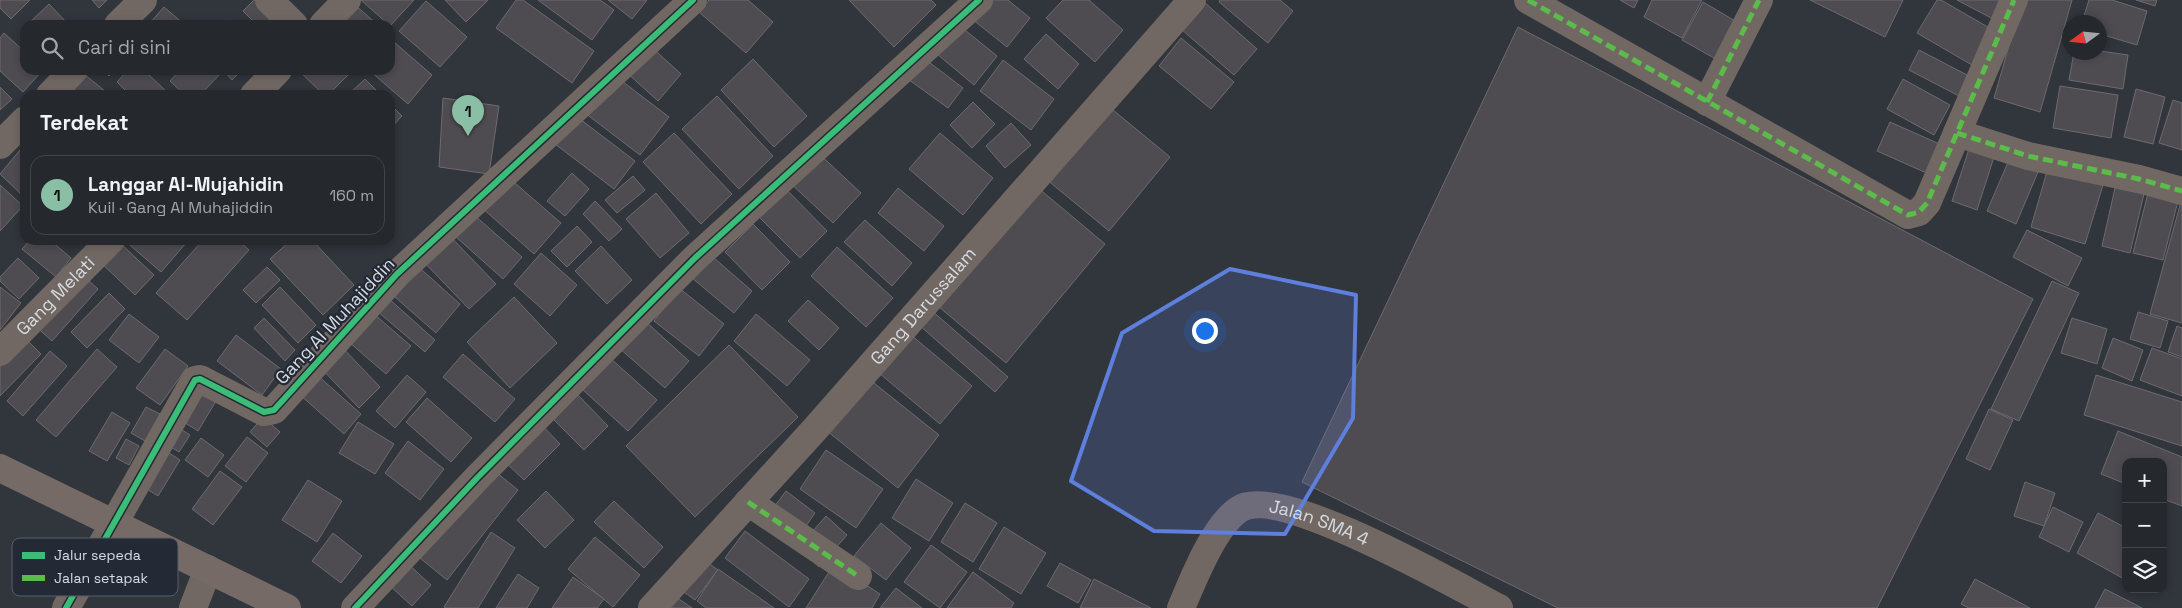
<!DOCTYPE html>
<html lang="id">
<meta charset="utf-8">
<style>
:root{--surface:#25282d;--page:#313439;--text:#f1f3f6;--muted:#a3a6aa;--line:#424449;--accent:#8abfa5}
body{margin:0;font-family:"Space Grotesk",sans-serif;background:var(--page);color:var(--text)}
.controls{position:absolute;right:15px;bottom:15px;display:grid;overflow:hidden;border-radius:10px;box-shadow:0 2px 8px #0003}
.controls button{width:45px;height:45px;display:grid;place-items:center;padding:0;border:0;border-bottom:1px solid var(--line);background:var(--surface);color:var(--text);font:25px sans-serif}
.compass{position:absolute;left:2062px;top:15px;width:45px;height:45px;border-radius:50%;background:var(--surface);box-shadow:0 2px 8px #0003;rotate:255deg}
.you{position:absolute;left:1204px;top:330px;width:18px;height:18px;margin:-12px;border:4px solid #fff;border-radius:50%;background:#1a73e8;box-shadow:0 0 0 8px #1a73e833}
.badge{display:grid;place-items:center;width:32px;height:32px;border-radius:50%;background:var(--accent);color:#111;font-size:16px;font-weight:700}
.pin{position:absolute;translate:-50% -41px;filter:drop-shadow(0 1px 2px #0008)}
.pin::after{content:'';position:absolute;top:26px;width:18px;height:15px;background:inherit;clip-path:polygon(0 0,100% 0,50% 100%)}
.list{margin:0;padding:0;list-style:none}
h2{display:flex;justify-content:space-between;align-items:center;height:65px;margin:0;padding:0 20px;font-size:21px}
h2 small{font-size:16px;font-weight:400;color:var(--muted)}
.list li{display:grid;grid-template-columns:32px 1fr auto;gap:15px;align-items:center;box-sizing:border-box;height:80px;margin:0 10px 10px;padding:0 10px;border:1px solid var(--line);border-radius:15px}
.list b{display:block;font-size:19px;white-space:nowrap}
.list p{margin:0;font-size:16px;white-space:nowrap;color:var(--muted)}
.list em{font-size:16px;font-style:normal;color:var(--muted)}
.icon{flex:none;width:28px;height:28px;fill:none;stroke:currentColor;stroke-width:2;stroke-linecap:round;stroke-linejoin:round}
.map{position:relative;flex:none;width:2182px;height:608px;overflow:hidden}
.search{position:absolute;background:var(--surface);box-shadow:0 2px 8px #0003;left:20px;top:20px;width:375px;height:55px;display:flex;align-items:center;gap:12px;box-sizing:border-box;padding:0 18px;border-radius:15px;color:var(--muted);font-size:19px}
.panel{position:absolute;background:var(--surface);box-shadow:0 2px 8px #0003;left:20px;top:90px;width:375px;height:155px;border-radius:15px}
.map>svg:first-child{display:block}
.building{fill:#4e4c51;stroke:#6c6b6f}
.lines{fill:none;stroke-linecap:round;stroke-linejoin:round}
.minor{stroke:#726863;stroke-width:28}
.secondary{stroke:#756a65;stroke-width:28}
.quiet{stroke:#5cbc4b;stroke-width:5;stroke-dasharray:10 5;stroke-linecap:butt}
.cycleway-casing{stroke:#232a36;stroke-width:9}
.cycleway{stroke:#3abd76;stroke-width:6}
.marked{fill:#5e7fdc;fill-opacity:0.2;stroke:#5e7fdc;stroke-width:4;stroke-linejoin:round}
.labels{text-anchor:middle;stroke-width:4.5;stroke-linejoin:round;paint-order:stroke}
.street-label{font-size:18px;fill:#d6dbe2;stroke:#232a36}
.key{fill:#232a36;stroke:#595f6a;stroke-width:1}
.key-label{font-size:14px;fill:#d6dbe2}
</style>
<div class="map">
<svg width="2182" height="608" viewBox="0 0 2182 608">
<rect width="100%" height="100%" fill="#31353c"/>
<g class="building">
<path d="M0,0H30L11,19L0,8Z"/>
<path d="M92,0H107L99,8Z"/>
<path d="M254,0H261L279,25H257L243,11Z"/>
<path d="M361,0H414L390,26Z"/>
<path d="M445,0H488L466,22Z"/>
<path d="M516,0H523L594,51L572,83L496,28Z"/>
<path d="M538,0H600L614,10L592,40Z"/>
<path d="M608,0H647L632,19Z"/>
<path d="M709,0H748L773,22L746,53L699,12Z"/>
<path d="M849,0H931L936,5L894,47Z"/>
<path d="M987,0H1008L1030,18L1007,47L972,19Z"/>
<path d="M1063,0H1089L1123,30L1095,62L1046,18Z"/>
<path d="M1220,0H1280L1293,11L1268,43L1219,2Z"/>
<path d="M1620,0H1638L1634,8Z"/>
<path d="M1652,0H1702L1682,38L1644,17Z"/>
<path d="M1810,0H1903L1885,37Z"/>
<path d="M1937,0H1941L1993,30L1972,65L1917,33Z"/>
<path d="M1957,0H2002L1993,19Z"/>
<path d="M2022,0H2072L2040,112L1994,98Z"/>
<path d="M2089,0H2112L2147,11L2137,45L2100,34V22H2082Z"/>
<path d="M2136,0H2157L2155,6Z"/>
<path d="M426,1L467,37L440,67L399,31Z"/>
<path d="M1204,2L1257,49L1234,75L1181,29Z"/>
<path d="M1703,2L1742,25L1721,62L1682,40Z"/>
<path d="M49,4L69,25H27Z"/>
<path d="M355,5L378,25H337Z"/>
<path d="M164,7L185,25H148Z"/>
<path d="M226,20L231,25H220Z"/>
<path d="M960,26L997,56L974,85L937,54Z"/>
<path d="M1518,27L2033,299L1877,608H1558L1302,482Z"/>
<path d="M4,33L25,52V70H43L23,92L0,71V38Z"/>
<path d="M1046,34L1079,64L1058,89L1024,59Z"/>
<path d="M1181,38L1234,82L1211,109L1159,66Z"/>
<path d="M394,42L432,75L408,104L370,71L390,70V46Z"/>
<path d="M648,44L681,74L658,101L625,71Z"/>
<path d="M1919,50L1969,76L1959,96L1909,70Z"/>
<path d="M2100,51L2128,55L2123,89L2069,80L2074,52Z"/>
<path d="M921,56L963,88L948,108L905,77Z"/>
<path d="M753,59L807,116L774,147L721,90Z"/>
<path d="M1003,60L1054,99L1031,130L980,91Z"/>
<path d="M79,70L110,95H58Z"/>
<path d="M104,70H115L109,76Z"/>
<path d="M128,70H144L170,95H130L117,82Z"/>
<path d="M180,70H218L221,73L200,95H185L170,81Z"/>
<path d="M223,70H242L232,80Z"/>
<path d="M298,70H353L328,95H324Z"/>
<path d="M614,75L669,117L640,155L585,113Z"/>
<path d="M365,79L381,95H348Z"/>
<path d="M1903,79L1950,105L1934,135L1887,109Z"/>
<path d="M2060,86L2118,95L2111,138L2053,128Z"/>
<path d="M0,87L12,99L0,110Z"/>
<path d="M2136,89L2165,97L2153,144L2124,137Z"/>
<path d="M717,96L773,156L739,189L682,129Z"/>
<path d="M443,98L499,106L489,174L439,167Z"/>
<path d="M2173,100L2182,103V150L2159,143Z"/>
<path d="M973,102L995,124L972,148L950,125Z"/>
<path d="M390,104L402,116L390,129Z"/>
<path d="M1107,105L1170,157L1109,231L1046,179Z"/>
<path d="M576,116L635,161L614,189L555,144Z"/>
<path d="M1890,122L1944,146L1931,175L1877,151Z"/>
<path d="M1011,123L1031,145L1005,168L986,146Z"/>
<path d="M674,133L732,194L701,224L643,162Z"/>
<path d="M940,133L993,178L963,215L909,169Z"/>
<path d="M25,144V198L0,174Z"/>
<path d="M1969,149L1994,157L1977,210L1952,201Z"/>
<path d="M815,150L861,193L833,223L787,180Z"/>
<path d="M2009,160L2038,172L2016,224L1987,211Z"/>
<path d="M2048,168L2103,185L2085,244L2031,227Z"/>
<path d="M572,173L589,189L565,216L547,201Z"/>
<path d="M633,176L645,190L617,213L605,200Z"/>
<path d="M508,177L561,223L534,254L481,207Z"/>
<path d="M781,184L827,231L800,258L753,211Z"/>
<path d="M0,185L23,206L0,231Z"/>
<path d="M1037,187L1105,244L1006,363L939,307Z"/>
<path d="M898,188L944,226L924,251L878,213Z"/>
<path d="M2115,188L2144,194L2130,253L2102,246Z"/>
<path d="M2149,189L2179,197L2163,260L2133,253Z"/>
<path d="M656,193L689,233L660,258L626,219Z"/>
<path d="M2182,198V323L2150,314Z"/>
<path d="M595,201L622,229L609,241L583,214Z"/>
<path d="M473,214L522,257L503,279L455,236Z"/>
<path d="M865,220L912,263L892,286L844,242Z"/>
<path d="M753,224L790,262L762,290L725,252Z"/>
<path d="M577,226L592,242L567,267L551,251Z"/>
<path d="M2027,230L2082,258L2068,286L2013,257Z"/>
<path d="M447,233L496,284L469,309L420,258Z"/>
<path d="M30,240H50L71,258L56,277L22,249Z"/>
<path d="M124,240H185L187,242L161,272Z"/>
<path d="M203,240H238L249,250L187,320L156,293Z"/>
<path d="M291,240H312L354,285L323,315L270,259Z"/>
<path d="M119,242L154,275L135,295L100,262Z"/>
<path d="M601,246L632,280L607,304L575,271Z"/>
<path d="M837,247L893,298L866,327L811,276Z"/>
<path d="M706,251L752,291L734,313L686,273Z"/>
<path d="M541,253L577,285L550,316L514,284Z"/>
<path d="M18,258L39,278L19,299L0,281V277Z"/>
<path d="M413,262L460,304L436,333L388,291Z"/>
<path d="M267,267L280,280L256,303L243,290Z"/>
<path d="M79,272L98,289L52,341L34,325Z"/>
<path d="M2052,281L2079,293L2019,421L1991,409Z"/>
<path d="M0,287L21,303L0,330Z"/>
<path d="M280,287L316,325L298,343L262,305Z"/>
<path d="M679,288L724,324L699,356L654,321Z"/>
<path d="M109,293L125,309L87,348L71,332Z"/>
<path d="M514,297L557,343L510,388L467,342Z"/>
<path d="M388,298L435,340L425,352L377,311Z"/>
<path d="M808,300L839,328L819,350L788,321Z"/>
<path d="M367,308L411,346L386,374L343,337Z"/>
<path d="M931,310L1008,377L995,392L918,324Z"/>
<path d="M2138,312L2168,321L2160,348L2130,339Z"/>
<path d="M129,314L159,337L139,363L109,340Z"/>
<path d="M756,314L810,360L787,386L734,341Z"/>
<path d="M264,318L295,350L285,361L254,328Z"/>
<path d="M2072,318L2107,329L2097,364L2061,353Z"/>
<path d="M644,320L689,361L665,388L619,348Z"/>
<path d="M2177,326L2182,328V357L2168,352Z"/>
<path d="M905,330L972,386L940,424L873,368Z"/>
<path d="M20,333L41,354L0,396V353Z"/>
<path d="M236,335L281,369L262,395L217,361Z"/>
<path d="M2113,338L2143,350L2132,381L2102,368Z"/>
<path d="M339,344L380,387L359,408L318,365Z"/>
<path d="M729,345L798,417L695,517L626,446Z"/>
<path d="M2152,348L2182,359V396L2140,380Z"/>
<path d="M97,349L117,367L56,437L36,420Z"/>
<path d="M165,349L188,366L160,405L136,388Z"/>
<path d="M50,351L67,366L23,416L7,401Z"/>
<path d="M463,354L515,399L495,422L443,377Z"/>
<path d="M610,358L657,400L628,431L582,389Z"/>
<path d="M316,374L361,414L344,434L299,394Z"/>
<path d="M407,375L426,392L395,428L376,411Z"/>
<path d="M2096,375L2182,402V446L2084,415Z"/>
<path d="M869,379L939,435L898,488L827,431Z"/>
<path d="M196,389L216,401L198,431L179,419Z"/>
<path d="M575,392L608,426L584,450L550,416Z"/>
<path d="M427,398L472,438L451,462L406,422Z"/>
<path d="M146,407L160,414L145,441L131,433Z"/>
<path d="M1989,409L2013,420L1990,470L1966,459Z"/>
<path d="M112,412L130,423L107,461L89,451Z"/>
<path d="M263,417L280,432L267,447L250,432Z"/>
<path d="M537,420L560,444L524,480L500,457Z"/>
<path d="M358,422L394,444L375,474L339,453Z"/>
<path d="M174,425L190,435L179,452L163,442Z"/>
<path d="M2118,431L2182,457V506L2163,499V462H2126V484L2101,474Z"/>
<path d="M247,437L268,453L246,482L225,466Z"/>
<path d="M201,438L224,455L208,477L185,460Z"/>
<path d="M126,439L139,446L129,465L116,458Z"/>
<path d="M408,441L444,469L420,500L385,473Z"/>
<path d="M163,449L180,460L158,496L142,486Z"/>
<path d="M826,450L883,489L856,528L800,489Z"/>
<path d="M491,468L518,490L447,580L420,558Z"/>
<path d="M220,471L242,487L213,525L192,509Z"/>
<path d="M916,479L953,503L929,541L892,518Z"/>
<path d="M308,480L342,501L317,542L282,520Z"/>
<path d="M2025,482L2055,493L2044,526L2014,516Z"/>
<path d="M546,491L574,520L545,548L517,520Z"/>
<path d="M786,491L815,513L792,546L762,523Z"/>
<path d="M614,501L663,547L644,568L594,522Z"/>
<path d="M965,503L997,523L973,562L941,542Z"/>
<path d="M2053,507L2083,522L2069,552L2039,537Z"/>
<path d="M2098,513L2126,528V580L2077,553Z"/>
<path d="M826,516L847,535L819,567L798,548Z"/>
<path d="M881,523L911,548L886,580L854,556Z"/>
<path d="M1004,527L1046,553L1021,594L979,569Z"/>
<path d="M745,531L809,579L789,607L725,558Z"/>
<path d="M491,532L515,548L478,608H446L444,607Z"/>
<path d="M333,533L362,556L341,583L312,561Z"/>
<path d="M595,537L640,575L613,607L568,569Z"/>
<path d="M931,545L967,572L940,608L904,582Z"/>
<path d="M700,557L718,570L695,600L677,587Z"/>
<path d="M407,563L431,585L412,606L388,584Z"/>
<path d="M1060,563L1091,580L1078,603L1047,586Z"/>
<path d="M834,564L880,594L872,608H806Z"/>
<path d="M718,569L774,608H706L697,601Z"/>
<path d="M973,572L1014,603L1011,608H947Z"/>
<path d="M518,574L539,588L527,608H496Z"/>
<path d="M573,577L604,599L597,608H552Z"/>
<path d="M1094,579L1151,608H1080Z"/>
<path d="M1975,579L2030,608H1969L1961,604Z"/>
<path d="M896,588L922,608H880Z"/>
<path d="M2105,589L2142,608H2095Z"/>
<path d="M676,597L692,608H668Z"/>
</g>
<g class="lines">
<g class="minor">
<path d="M269,0L294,25"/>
<path d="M1528,0L1908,215L1919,212L1927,203L2014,0"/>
<path d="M118,25L143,0"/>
<path d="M323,25L347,0"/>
<path d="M50,95L74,70"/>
<path d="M254,95L278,70"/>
<path d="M1707,102L1759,0"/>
<path d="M1957,133L2028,156L2139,179L2182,191"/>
<path d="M0,145L25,120"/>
<path id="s1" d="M0,352L111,240"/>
<path d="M748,502L858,576"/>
<path d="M66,608L195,380L200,379L264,412L274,410L397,274L693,0"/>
<path d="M193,608L208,569"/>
<path d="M355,608L477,478L695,258L979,0"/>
<path id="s2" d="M652,608L816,428L1192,0"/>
<path id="s3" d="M1181,608C1193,580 1213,528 1238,510C1277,482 1457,586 1499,608"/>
</g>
<path class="secondary" d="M0,468L287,608"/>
<g class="quiet">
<path d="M1528,0L1908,215L1919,212L1927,203L2014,0"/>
<path d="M1707,102L1759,0"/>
<path d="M1957,133L2028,156L2139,179L2182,191"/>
<path d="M748,502L858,576"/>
</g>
<g class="cycleway-casing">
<g id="cycleway">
<path d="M66,608L195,380L200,379L264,412L274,410L397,274L693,0"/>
<path d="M355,608L477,478L695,258L979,0"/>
</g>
</g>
<use href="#cycleway" class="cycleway"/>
</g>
<path class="marked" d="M1230,269L1356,295L1353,418L1285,534L1154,531L1071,481L1122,333Z"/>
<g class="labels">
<g class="street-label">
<text dy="6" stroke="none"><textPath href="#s1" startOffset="79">Gang Melati</textPath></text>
<text dy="6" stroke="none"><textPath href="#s2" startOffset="406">Gang Darussalam</textPath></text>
<text transform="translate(335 321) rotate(-47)" y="6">Gang Al Muhajiddin</text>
<text dy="6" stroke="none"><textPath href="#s3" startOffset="199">Jalan SMA 4</textPath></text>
</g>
</g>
<rect x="12" y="538" width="166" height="58" rx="8" class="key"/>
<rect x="22" y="552" width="23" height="7" fill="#3abd76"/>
<rect x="22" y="575" width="23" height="6" fill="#5cbc4b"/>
<g class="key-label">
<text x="54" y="560">Jalur sepeda</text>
<text x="54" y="583">Jalan setapak</text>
</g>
</svg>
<div class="controls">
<button>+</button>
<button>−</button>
<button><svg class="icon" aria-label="layers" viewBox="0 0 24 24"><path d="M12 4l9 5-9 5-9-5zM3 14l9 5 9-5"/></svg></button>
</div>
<svg class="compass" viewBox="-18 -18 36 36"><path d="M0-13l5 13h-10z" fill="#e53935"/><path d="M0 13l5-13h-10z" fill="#a3a6aa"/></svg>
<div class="you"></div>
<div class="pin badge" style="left:468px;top:136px">1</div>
<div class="search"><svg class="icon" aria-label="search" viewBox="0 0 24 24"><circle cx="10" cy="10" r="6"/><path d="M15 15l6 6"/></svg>Cari di sini</div>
<section class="panel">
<h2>Terdekat<small></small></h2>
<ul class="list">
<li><span class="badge">1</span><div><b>Langgar Al-Mujahidin</b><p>Kuil · Gang Al Muhajiddin</p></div><em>160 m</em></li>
</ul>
</section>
</div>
